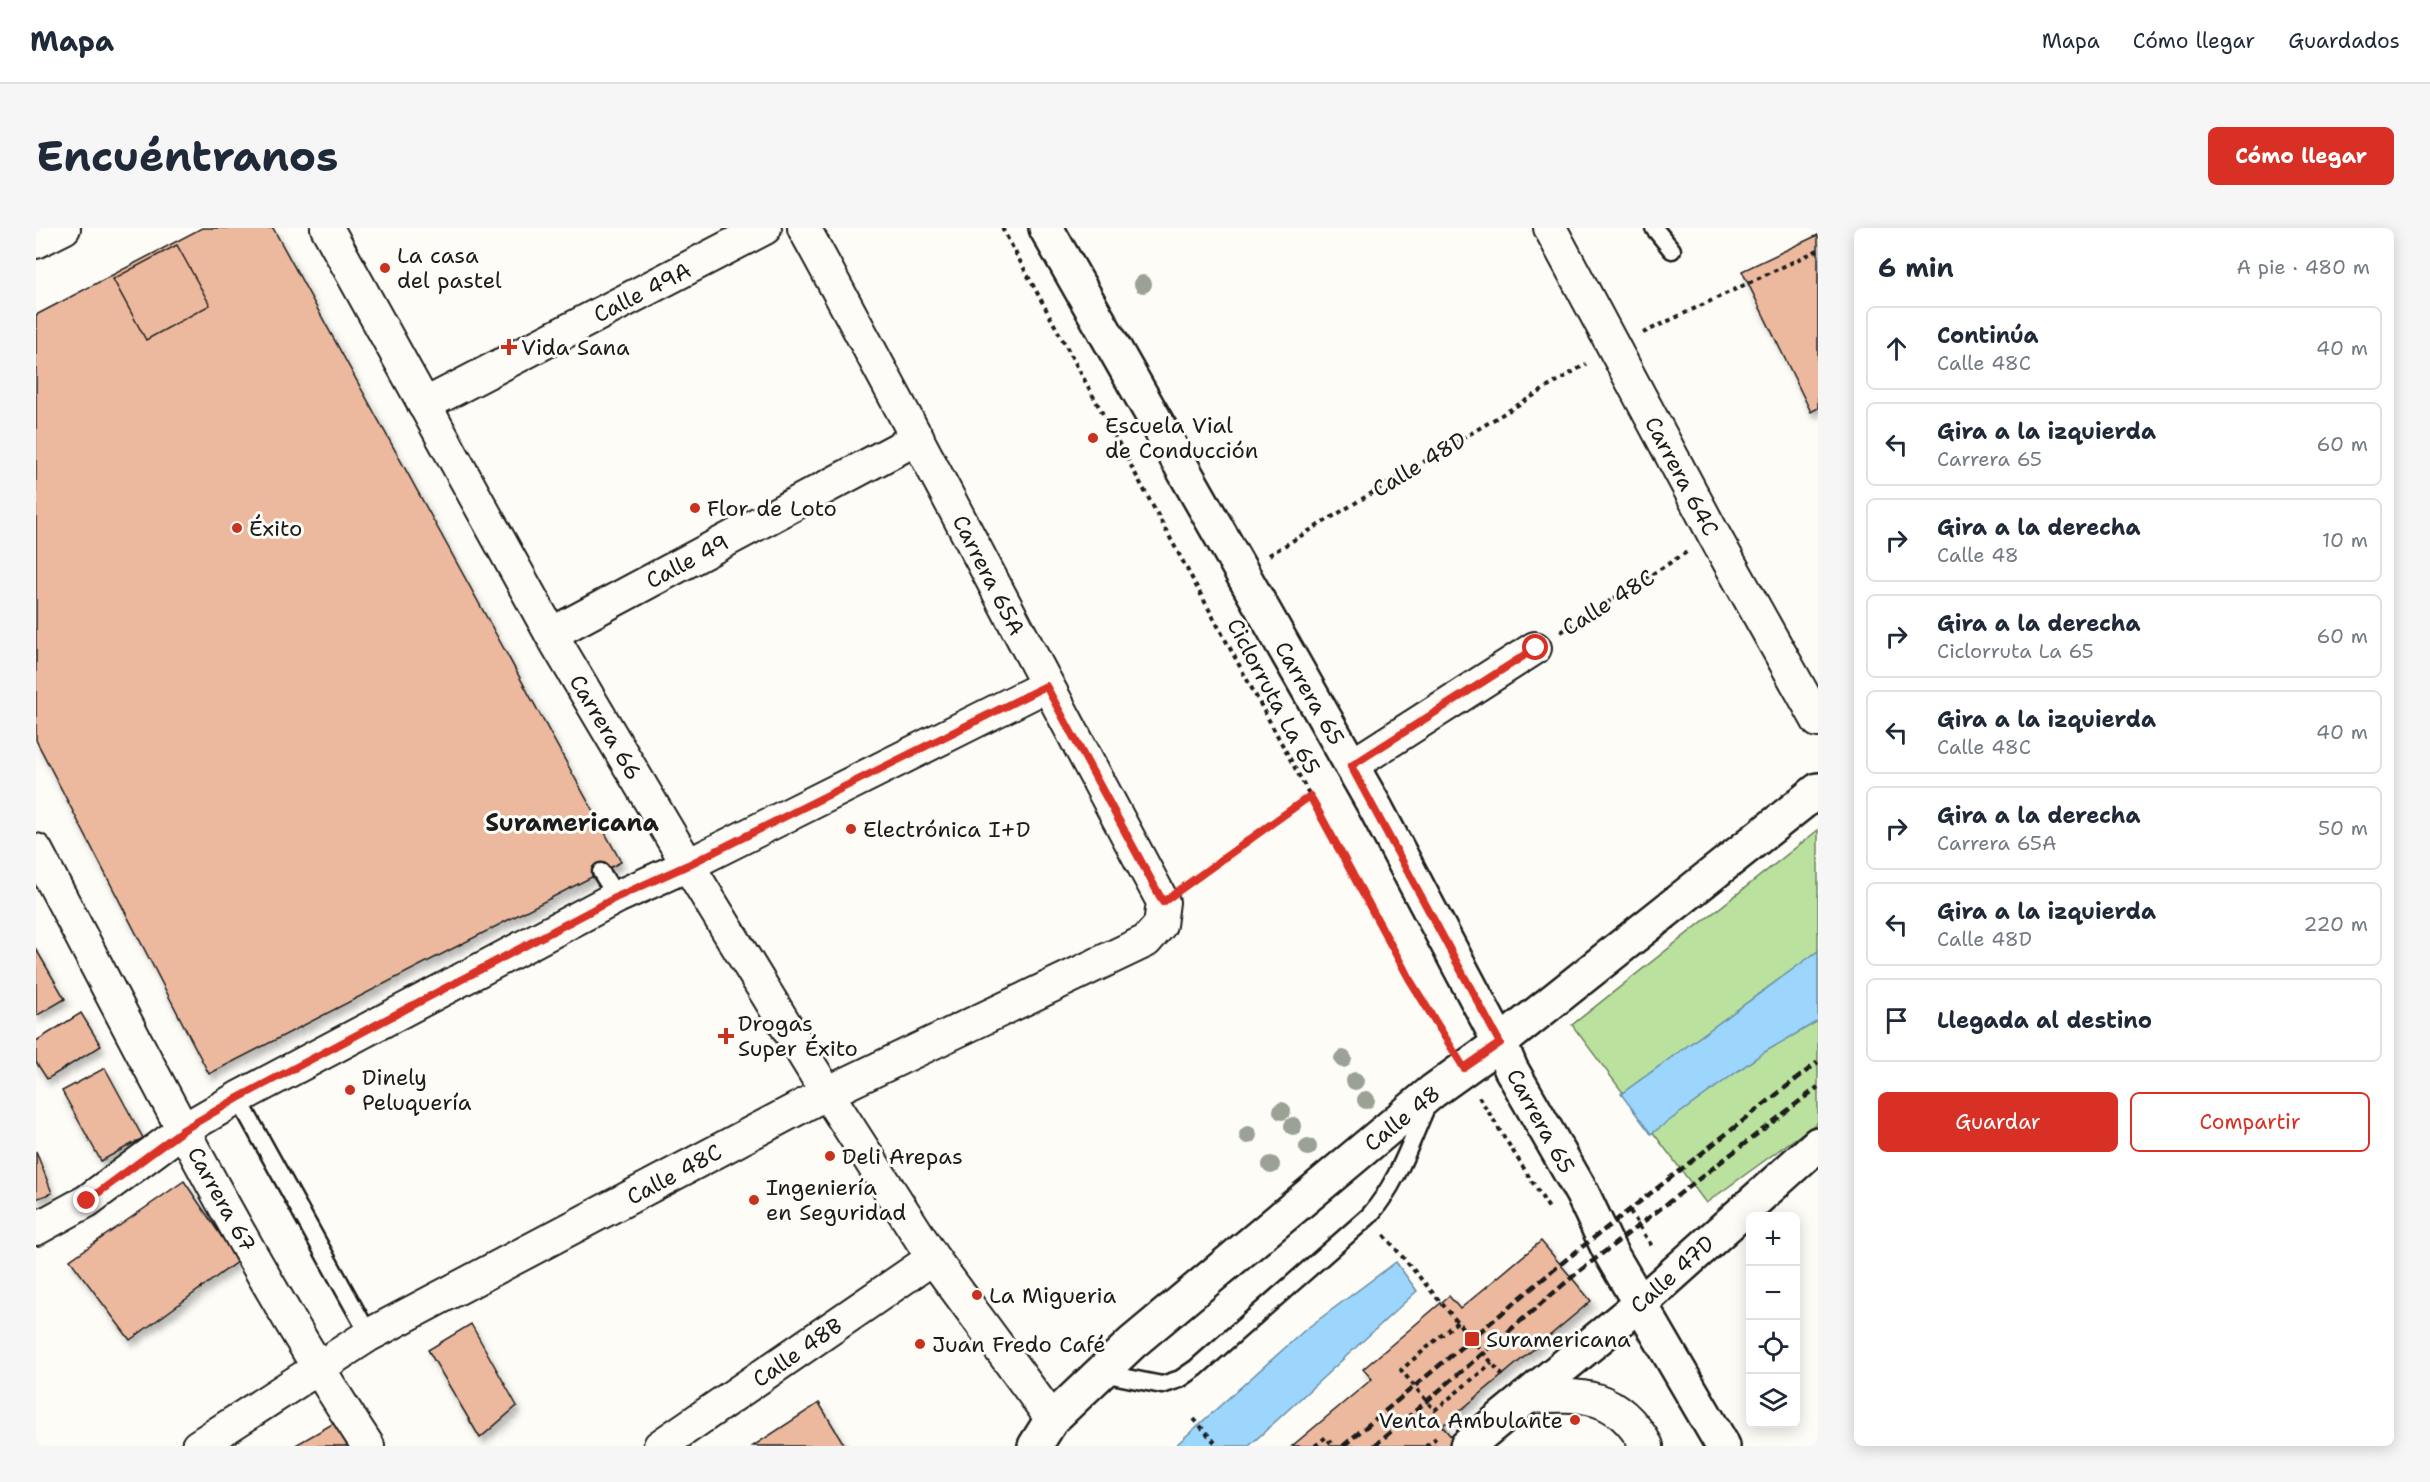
<!DOCTYPE html>
<html lang="es">
<meta charset="utf-8">
<style>
:root{--surface:#fff;--page:#f6f6f7;--text:#1f2937;--muted:#747a83;--line:#e0e1e3;--accent:#d93025}
body{margin:0;font-family:"Shantell Sans",sans-serif;background:var(--page);color:var(--text)}
.controls{position:absolute;right:18px;bottom:18px;display:grid;overflow:hidden;border-radius:9px;box-shadow:0 3px 15px #0003}
.controls button{width:54px;height:54px;display:grid;place-items:center;padding:0;border:0;border-bottom:2px solid var(--line);background:var(--surface);color:var(--text);font:30px sans-serif}
.stop{position:absolute;width:18px;height:18px;margin:-14px;border:4px solid #d93025;border-radius:50%;background:#fff}
.stop.end{background:#d93025;border-color:#fff;box-shadow:0 2px 6px #0008}
.list{margin:0;padding:0;list-style:none}
h2{display:flex;justify-content:space-between;align-items:center;height:78px;margin:0;padding:0 24px;font-size:26px}
h2 small{font-size:20px;font-weight:400;color:var(--muted)}
.list li{display:grid;grid-template-columns:39px 1fr auto;gap:18px;align-items:center;box-sizing:border-box;height:84px;margin:0 12px 12px;padding:0 12px;border:2px solid var(--line);border-radius:9px}
.list b{display:block;font-size:22px;white-space:nowrap}
.list p{margin:0;font-size:20px;white-space:nowrap;color:var(--muted)}
.list em{font-size:20px;font-style:normal;color:var(--muted)}
.actions{display:flex;gap:12px;padding:18px 24px}
.actions a{flex:1;padding:14px 0;border:2px solid var(--accent);border-radius:9px;text-align:center;font-size:21px;color:var(--accent)}
.actions .main{background:var(--accent);color:#fff}
.icon{flex:none;width:33px;height:33px;fill:none;stroke:currentColor;stroke-width:2;stroke-linecap:round;stroke-linejoin:round}
.map{position:relative;flex:none;width:1782px;height:1218px;overflow:hidden;border-radius:9px}
header{display:flex;align-items:center;gap:36px;box-sizing:border-box;height:84px;padding:0 30px;background:var(--surface);border-bottom:2px solid var(--line)}
header strong{font-size:28px}
nav{display:flex;gap:33px;margin-inline-start:auto;font-size:21px}
.intro{display:flex;align-items:center;justify-content:space-between;box-sizing:border-box;height:144px;padding:0 36px}
h1{margin:0;font-size:42px}
.button{padding:15px 27px;border-radius:9px;background:var(--accent);color:#fff;font-size:21px;font-weight:700}
main{display:flex;gap:36px;padding:0 36px}
aside{flex:1;background:var(--surface);border-radius:9px;box-shadow:0 3px 15px #0003}
.map>svg:first-child{display:block}
.green{fill:#bae29e;stroke:#6b7f5d;stroke-width:1.5}
.water{fill:#9cd6fc;stroke:#698ca2;stroke-width:1.5}
.building{fill:#ecb99e;stroke:#1c1c1c;stroke-width:1.5;filter:url(#shadow)}
.lines{fill:none;stroke-linecap:round;stroke-linejoin:round}
.service-casing{stroke:#1c1c1c;stroke-width:21}
.minor-casing{stroke:#1c1c1c;stroke-width:36}
.secondary-casing{stroke:#1c1c1c;stroke-width:38}
.path{stroke:#1c1c1c;stroke-width:4;stroke-dasharray:4.5 4.5;stroke-linecap:butt}
.service{stroke:#fdfcf7;stroke-width:16}
.minor{stroke:#fdfcf7;stroke-width:32}
.secondary{stroke:#fdfcf7;stroke-width:33}
.rail{stroke:#1c1c1c;stroke-width:4.5;stroke-dasharray:9 4.5;stroke-linecap:butt}
.tree{fill:#9ba194}
.route{stroke:#d93025;stroke-width:8}
.poi-dot{fill:#c8321e;stroke:#fdfcf7;stroke-width:2}
.labels{text-anchor:middle;stroke-width:6;stroke-linejoin:round;paint-order:stroke}
.poi-label{font-size:22px;fill:#1c1c1c;stroke:#fdfcf7;text-anchor:start}
.street-label{font-size:22px;fill:#1c1c1c;stroke:#fdfcf7}
.neighbourhood-label{font-size:24px;font-weight:bold;fill:#1c1c1c;stroke:#fdfcf7}
</style>
<header>
<strong>Mapa</strong>
<nav><a>Mapa</a><a>Cómo llegar</a><a>Guardados</a></nav>
</header>
<div class="intro"><h1>Encuéntranos</h1><a class="button">Cómo llegar</a></div>
<main>
<div class="map">
<svg width="1782" height="1218" viewBox="0 0 1782 1218">
<defs>
<filter id="shadow"><feDropShadow dx="3.5" dy="6" stdDeviation="3" flood-color="#0004"/></filter>
</defs>
<rect width="100%" height="100%" fill="#fdfcf7"/>
<filter id="ink" filterUnits="userSpaceOnUse"><feTurbulence type="fractalNoise" baseFrequency=".0167" numOctaves="2"/><feDisplacementMap in="SourceGraphic" scale="12" xChannelSelector="R" yChannelSelector="G"/><feConvolveMatrix kernelMatrix="1 2 1 2 8 2 1 2 1" color-interpolation-filters="sRGB"/></filter>
<g filter="url(#ink)">
<path class="green" d="M1782,602V894L1670,975L1536,797Z"/>
<g class="water">
<path d="M1782,723V793L1727,825L1615,906L1585,866Z"/>
<path d="M1360,1034L1381,1063L1213,1218H1139L1270,1101Z"/>
</g>
<g class="building">
<path d="M166,0H237L585,634L173,846L0,512V87Z"/>
<path d="M1782,7V180L1775,184L1706,43Z"/>
<path d="M141,17L174,77L110,112L77,51Z"/>
<path d="M0,721L29,771L0,788Z"/>
<path d="M45,785L65,818L11,851L0,834V813Z"/>
<path d="M69,840L107,910L65,933L26,863Z"/>
<path d="M0,923L16,965L0,971Z"/>
<path d="M148,953L202,1033L94,1112L34,1032Z"/>
<path d="M1505,1013L1555,1073L1406,1198L1419,1213L1413,1218H1256L1336,1151L1327,1141L1413,1068L1424,1081Z"/>
<path d="M435,1096L481,1178L444,1210L392,1122Z"/>
<path d="M783,1175L809,1218H717Z"/>
<path d="M305,1191L322,1218H258Z"/>
</g>
<g class="lines">
<g class="service-casing">
<g id="service">
<path d="M1618,0L1636,22"/>
<path d="M565,644L581,669"/>
<path d="M202,870L333,1107"/>
<path d="M1066,1145L1126,1157L1144,1151L1160,1140L1333,988C1361,956 1374,916 1391,877"/>
</g>
</g>
<g class="minor-casing">
<g id="minor">
<path d="M291,0L515,406L652,637L791,865L897,1030L1016,1191"/>
<path d="M1514,0L1678,307L1782,493"/>
<path d="M0,14L28,0"/>
<path d="M388,177L729,0"/>
<path d="M515,406L882,210"/>
<path d="M1315,538L1499,420"/>
<path d="M0,622C106,823 207,1028 332,1218"/>
<path d="M0,1001L51,973L147,902L202,870L581,669L652,637L1010,458"/>
<path d="M1489,1169C1545,1166 1580,1163 1611,1218"/>
<path d="M162,1218L333,1107L791,865L1110,713L1124,697L1127,674C1006,450 890,223 768,0"/>
<path d="M624,1218L897,1030"/>
</g>
</g>
<g class="secondary-casing">
<g id="secondary">
<path d="M1010,0L1338,577L1464,815L1475,841L1546,965L1574,1024L1687,1218"/>
<path d="M999,1218L1016,1191L1096,1115L1397,863L1464,815L1782,562"/>
<path d="M1431,1218L1605,1075L1782,916"/>
</g>
</g>
<g class="path">
<path d="M966,0L1374,752L1410,813"/>
<path d="M1607,105L1782,22"/>
<path d="M1233,327L1550,136"/>
<path d="M1525,404L1651,324"/>
<path d="M1152,656L1274,568"/>
<path d="M1443,869L1514,982"/>
<path d="M1594,983L1617,1020"/>
<path d="M1348,1007L1467,1148"/>
<path d="M1421,1094L1365,1142L1394,1177L1399,1182L1456,1135"/>
<path d="M1158,1191L1182,1218"/>
<path d="M1279,1218L1290,1209L1297,1218"/>
<path d="M1390,1218L1400,1210"/>
</g>
<use href="#service" class="service"/>
<use href="#minor" class="minor"/>
<use href="#secondary" class="secondary"/>
<g class="rail">
<path d="M1307,1218L1532,1030L1782,834"/>
<path d="M1338,1218L1541,1045L1782,859"/>
</g>
</g>
<g class="tree">
<circle cx="1107" cy="56" r="9"/>
<circle cx="1307" cy="831" r="9"/>
<circle cx="1319" cy="853" r="9"/>
<circle cx="1330" cy="872" r="9"/>
<circle cx="1246" cy="883" r="9"/>
<circle cx="1257" cy="898" r="9"/>
<circle cx="1212" cy="907" r="9"/>
<circle cx="1272" cy="919" r="9"/>
<circle cx="1235" cy="937" r="9"/>
</g>
</g>
<g class="lines" filter="url(#ink)">
<path class="route" d="M51,973L147,902L202,870L581,669L652,637L1010,458L1127,674L1274,568L1374,752L1428,840L1464,815L1315,538L1500,420"/>
</g>
<g class="poi-dot">
<circle cx="349" cy="40" r="6"/>
<path d="M470 110h6v6h6v6h-6v6h-6v-6h-6v-6h6z"/>
<circle cx="1057" cy="210" r="6"/>
<circle cx="659" cy="280" r="6"/>
<circle cx="201" cy="300" r="6"/>
<circle cx="815" cy="601" r="6"/>
<path d="M687 799h6v6h6v6h-6v6h-6v-6h-6v-6h6z"/>
<circle cx="314" cy="862" r="6"/>
<circle cx="794" cy="928" r="6"/>
<circle cx="718" cy="972" r="6"/>
<circle cx="941" cy="1067" r="6"/>
<rect x="1428" y="1103" width="16" height="16" rx="3"/>
<circle cx="884" cy="1116" r="6"/>
<circle cx="1539" cy="1192" r="6"/>
</g>
<g class="labels">
<g class="poi-label">
<text x="361" y="35">La casa<tspan x="361" dy="25">del pastel</tspan></text>
<text x="485" y="127">Vida Sana</text>
<text x="1069" y="205">Escuela Vial<tspan x="1069" dy="25">de Conducción</tspan></text>
<text x="671" y="288">Flor de Loto</text>
<text x="213" y="308">Éxito</text>
<text x="827" y="609">Electrónica I+D</text>
<text x="702" y="803">Drogas<tspan x="702" dy="25">Super Éxito</tspan></text>
<text x="326" y="857">Dinely<tspan x="326" dy="25">Peluquería</tspan></text>
<text x="806" y="936">Deli Arepas</text>
<text x="730" y="967">Ingeniería<tspan x="730" dy="25">en Seguridad</tspan></text>
<text x="953" y="1075">La Migueria</text>
<text x="1450" y="1119">Suramericana</text>
<text x="896" y="1124">Juan Fredo Café</text>
<text x="1527" y="1200" text-anchor="end">Venta Ambulante</text>
</g>
<g class="street-label">
<text transform="translate(606 64) rotate(-27)" y="8">Calle 49A</text>
<text transform="translate(1383 236) rotate(-31)" y="8">Calle 48D</text>
<text transform="translate(1646 248) rotate(62)" y="8">Carrera 64C</text>
<text transform="translate(651 333) rotate(-28)" y="8">Calle 49</text>
<text transform="translate(953 347) rotate(63)" y="8">Carrera 65A</text>
<text transform="translate(1572 374) rotate(-32)" y="8">Calle 48C</text>
<text transform="translate(1274 465) rotate(60)" y="8">Carrera 65</text>
<text transform="translate(1238 468) rotate(62)" y="8">Ciclorruta La 65</text>
<text transform="translate(570 499) rotate(59)" y="8">Carrera 66</text>
<text transform="translate(1366 890) rotate(-39)" y="8">Calle 48</text>
<text transform="translate(1505 893) rotate(61)" y="8">Carrera 65</text>
<text transform="translate(638 946) rotate(-28)" y="8">Calle 48C</text>
<text transform="translate(186 971) rotate(61)" y="8">Carrera 67</text>
<text transform="translate(1636 1046) rotate(-42)" y="8">Calle 47D</text>
<text transform="translate(761 1124) rotate(-35)" y="8">Calle 48B</text>
</g>
<g class="neighbourhood-label">
<text x="536" y="603">Suramericana</text>
</g>
</g>
</svg>
<div class="controls">
<button>+</button>
<button>−</button>
<button><svg class="icon" aria-label="locate" viewBox="0 0 24 24"><circle cx="12" cy="12" r="6"/><path d="M12 2v4M12 18v4M2 12h4M18 12h4"/></svg></button>
<button><svg class="icon" aria-label="layers" viewBox="0 0 24 24"><path d="M12 4l9 5-9 5-9-5zM3 14l9 5 9-5"/></svg></button>
</div>
<div class="stop" style="left:1500px;top:420px"></div>
<div class="stop end" style="left:51px;top:973px"></div>
</div>
<aside>
<h2>6 min<small>A pie · 480 m</small></h2>
<ul class="list">
<li><svg class="icon" aria-label="ahead" viewBox="0 0 24 24"><path d="M12 20V5M6 11l6-6 6 6"/></svg><div><b>Continúa</b><p>Calle 48C</p></div><em>40 m</em></li>
<li><svg class="icon" aria-label="left" viewBox="0 0 24 24"><path d="M17 20v-9H6M10 6l-5 5 5 5"/></svg><div><b>Gira a la izquierda</b><p>Carrera 65</p></div><em>60 m</em></li>
<li><svg class="icon" aria-label="right" viewBox="0 0 24 24"><path d="M7 20v-9h11M14 6l5 5-5 5"/></svg><div><b>Gira a la derecha</b><p>Calle 48</p></div><em>10 m</em></li>
<li><svg class="icon" aria-label="right" viewBox="0 0 24 24"><path d="M7 20v-9h11M14 6l5 5-5 5"/></svg><div><b>Gira a la derecha</b><p>Ciclorruta La 65</p></div><em>60 m</em></li>
<li><svg class="icon" aria-label="left" viewBox="0 0 24 24"><path d="M17 20v-9H6M10 6l-5 5 5 5"/></svg><div><b>Gira a la izquierda</b><p>Calle 48C</p></div><em>40 m</em></li>
<li><svg class="icon" aria-label="right" viewBox="0 0 24 24"><path d="M7 20v-9h11M14 6l5 5-5 5"/></svg><div><b>Gira a la derecha</b><p>Carrera 65A</p></div><em>50 m</em></li>
<li><svg class="icon" aria-label="left" viewBox="0 0 24 24"><path d="M17 20v-9H6M10 6l-5 5 5 5"/></svg><div><b>Gira a la izquierda</b><p>Calle 48D</p></div><em>220 m</em></li>
<li><svg class="icon" aria-label="arrive" viewBox="0 0 24 24"><path d="M6 21V4h12l-3 4 3 4H6"/></svg><div><b>Llegada al destino</b></div></li>
</ul>
<div class="actions"><a class="main">Guardar</a><a>Compartir</a></div>
</aside>
</main>
